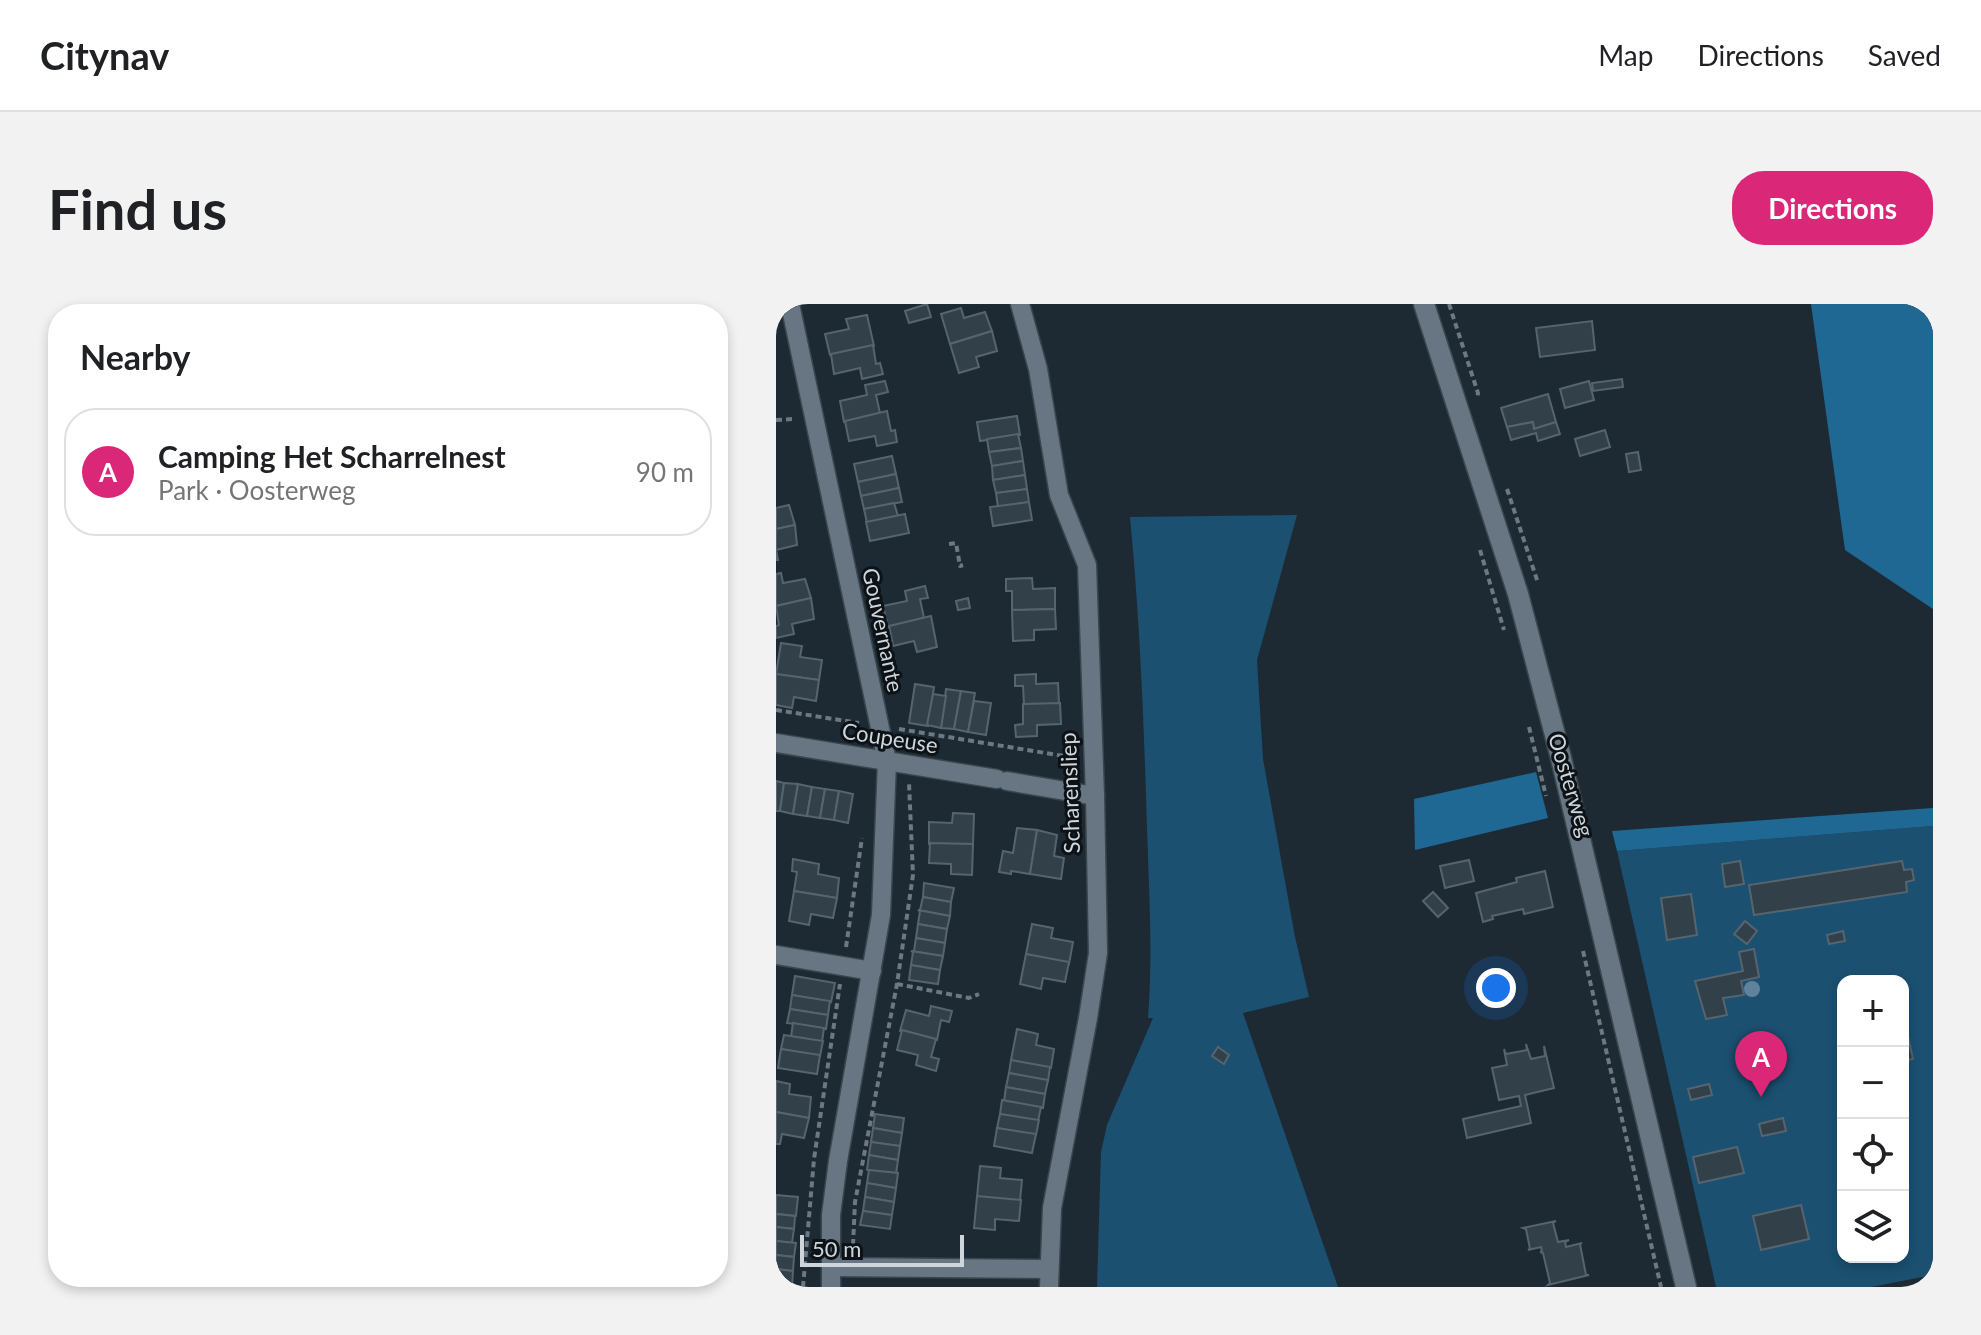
<!DOCTYPE html>
<meta charset="utf-8">
<style>
:root{--surface:#fff;--page:#f2f2f2;--text:#202124;--muted:#757577;--line:#e0e0e0;--accent:#db2777}
body{margin:0;font-family:Lato,sans-serif;background:var(--page);color:var(--text)}
.controls{position:absolute;right:24px;bottom:24px;display:grid;overflow:hidden;border-radius:16px;box-shadow:0 4px 12px #0003}
.controls button{width:72px;height:72px;display:grid;place-items:center;padding:0;border:0;border-bottom:2px solid var(--line);background:var(--surface);color:var(--text);font:40px sans-serif}
.scale{position:absolute;left:24px;bottom:20px;width:164px;box-sizing:border-box;padding-left:8px;border:4px solid #ced6dc;border-top:0;font-size:22px;line-height:28px;white-space:nowrap;color:#ced6dc;-webkit-text-stroke:6px #0c1216;paint-order:stroke}
.you{position:absolute;left:720px;top:684px;width:28px;height:28px;margin:-20px;border:6px solid #fff;border-radius:50%;background:#1a73e8;box-shadow:0 0 0 12px #1a73e833}
.badge{display:grid;place-items:center;width:52px;height:52px;border-radius:50%;background:var(--accent);color:#fff;font-size:26px;font-weight:700}
.pin{position:absolute;translate:-50% -66px;filter:drop-shadow(0 2px 4px #0008)}
.pin::after{content:'';position:absolute;top:42px;width:28px;height:24px;background:inherit;clip-path:polygon(0 0,100% 0,50% 100%)}
.list{margin:0;padding:0;list-style:none}
h2{display:flex;justify-content:space-between;align-items:center;height:104px;margin:0;padding:0 32px;font-size:34px}
h2 small{font-size:26px;font-weight:400;color:var(--muted)}
.list li{display:grid;grid-template-columns:52px 1fr auto;gap:24px;align-items:center;box-sizing:border-box;height:128px;margin:0 16px 16px;padding:0 16px;border:2px solid var(--line);border-radius:32px}
.list b{display:block;font-size:30px;white-space:nowrap}
.list p{margin:0;font-size:26px;white-space:nowrap;color:var(--muted)}
.list em{font-size:26px;font-style:normal;color:var(--muted)}
.icon{flex:none;width:44px;height:44px;fill:none;stroke:currentColor;stroke-width:2;stroke-linecap:round;stroke-linejoin:round}
.map{position:relative;flex:none;width:1157px;height:983px;overflow:hidden;border-radius:32px}
header{display:flex;align-items:center;gap:48px;box-sizing:border-box;height:112px;padding:0 40px;background:var(--surface);border-bottom:2px solid var(--line)}
header strong{font-size:38px}
nav{display:flex;gap:44px;margin-inline-start:auto;font-size:28px}
.intro{display:flex;align-items:center;justify-content:space-between;box-sizing:border-box;height:192px;padding:0 48px}
h1{margin:0;font-size:56px}
.button{padding:20px 36px;border-radius:32px;background:var(--accent);color:#fff;font-size:28px;font-weight:700}
main{display:flex;gap:48px;padding:0 48px}
aside{flex:1;background:var(--surface);border-radius:32px;box-shadow:0 4px 12px #0003}
.map>svg:first-child{display:block}
.green{fill:#1b5071;fill-rule:evenodd}
.forest{fill:#206894}
.building{fill:#32404a;stroke:#55646f;stroke-width:2}
.lines{fill:none;stroke-linecap:round;stroke-linejoin:round}
.street-casing{stroke:#3a464d;stroke-width:21}
.secondary-casing{stroke:#3a464d;stroke-width:23}
.path{stroke:#6d7880;stroke-width:4;stroke-dasharray:6 4;stroke-linecap:butt}
.street{stroke:#677682;stroke-width:18}
.secondary{stroke:#677682;stroke-width:20}
.tree{fill:#60839c}
.labels{text-anchor:middle;stroke-width:6;stroke-linejoin:round;paint-order:stroke}
.street-label{font-size:22px;fill:#ced6dc;stroke:#0c1216}
</style>
<header>
<strong>Citynav</strong>
<nav><a>Map</a><a>Directions</a><a>Saved</a></nav>
</header>
<div class="intro"><h1>Find us</h1><a class="button">Directions</a></div>
<main>
<aside>
<h2>Nearby<small></small></h2>
<ul class="list">
<li><span class="badge">A</span><div><b>Camping Het Scharrelnest</b><p>Park · Oosterweg</p></div><em>90 m</em></li>
</ul>
</aside>
<div class="map">
<svg width="1157" height="983" viewBox="0 0 1157 983">
<rect width="100%" height="100%" fill="#1d2a34"/>
<g class="green">
<path d="M521,211L481,356L487,455L519,633L533,693L467,709L562,983H321L325,848L331,821L377,714H372C377,651 373,587 371,524C368,420 364,317 354,213Z"/>
<path d="M1157,522V971L1095,983H940L841,547ZM1067,677H1127V953H1067Z"/>
</g>
<g class="forest">
<path d="M1035,0H1157V305L1069,246Z"/>
<path d="M760,468L772,514L639,546L638,495Z"/>
<path d="M1157,504V522L841,547L836,527Z"/>
</g>
<g class="building">
<path d="M151,0L155,13L133,19L129,7Z"/>
<path d="M185,4L188,14L209,8L216,27L174,40L165,10Z"/>
<path d="M91,11L98,42L54,51L49,30L73,25L70,15Z"/>
<path d="M816,17L819,46L764,53L760,24Z"/>
<path d="M216,27L221,47L200,53L203,63L183,69L174,40Z"/>
<path d="M97,41L100,60L104,59L107,70L86,75L84,64L58,70L55,50Z"/>
<path d="M846,75L847,83L817,87L816,79Z"/>
<path d="M109,77L112,88L100,91L104,109L68,118L64,97L91,91L89,81Z"/>
<path d="M813,77L818,96L789,104L784,85Z"/>
<path d="M772,90L780,118L758,125L757,118L731,123L725,104Z"/>
<path d="M111,107L115,127L119,126L121,138L101,142L99,132L73,137L69,117Z"/>
<path d="M241,112L244,131L204,137L201,118Z"/>
<path d="M757,118L758,125L780,118L784,130L762,137L760,129L735,136L731,123Z"/>
<path d="M829,126L834,143L804,152L799,135Z"/>
<path d="M242,130L245,144L213,148L211,135Z"/>
<path d="M245,144L247,157L216,162L213,148Z"/>
<path d="M862,148L865,166L853,168L850,150Z"/>
<path d="M116,152L120,170L82,178L78,160Z"/>
<path d="M247,157L249,171L217,176L216,162Z"/>
<path d="M120,170L123,184L85,192L82,178Z"/>
<path d="M249,171L251,185L220,189L217,176Z"/>
<path d="M123,184L126,198L88,205L85,192Z"/>
<path d="M251,185L253,198L222,203L220,189Z"/>
<path d="M253,198L256,216L217,222L214,203Z"/>
<path d="M118,199L122,212L91,219L88,205Z"/>
<path d="M13,201L19,221L0,225V204Z"/>
<path d="M129,210L133,229L94,237L90,218Z"/>
<path d="M19,221L21,241L0,246L2,256H0V225Z"/>
<path d="M5,269L7,279L29,275L35,294L0,302V270Z"/>
<path d="M256,274L257,285L279,284V305L236,306V287H230V275Z"/>
<path d="M149,282L152,294L144,295L148,314L112,323L107,302L131,297L129,287Z"/>
<path d="M35,294L38,315L16,320L18,330L0,334V322L3,321L0,302Z"/>
<path d="M192,294L194,304L182,306L180,297Z"/>
<path d="M279,305L280,325L258,326V336L237,337L236,306Z"/>
<path d="M155,312L161,343L141,348L138,337L117,342L113,322Z"/>
<path d="M5,339L26,342L24,353L46,356L43,376L0,370Z"/>
<path d="M0,370L43,376L40,397L18,393L16,404L0,401Z"/>
<path d="M260,370V380L282,379L283,400L248,401L247,382H239V371Z"/>
<path d="M139,380L158,383L152,422L133,419Z"/>
<path d="M170,385L185,387L178,425L165,424Z"/>
<path d="M185,387L199,389L192,428L178,425Z"/>
<path d="M157,390L170,392L165,424L151,421Z"/>
<path d="M198,397L215,399L210,431L192,428Z"/>
<path d="M284,399L285,420L261,421V432L240,433L239,421L247,420V400Z"/>
<path d="M0,477L8,479L4,507H0Z"/>
<path d="M8,479L22,480L17,510L4,507Z"/>
<path d="M22,480L36,483L31,512L17,510Z"/>
<path d="M36,483L49,485L44,514L31,512Z"/>
<path d="M49,485L63,487L58,516L44,514Z"/>
<path d="M63,487L77,490L72,519L58,516Z"/>
<path d="M177,509L198,510L197,540H153V518L176,519Z"/>
<path d="M241,524L261,526L254,570L235,567V570L223,568L227,547L237,549Z"/>
<path d="M261,526L281,531L278,552L288,554L285,575L254,570Z"/>
<path d="M154,539L197,540L196,571L175,570V560L153,559Z"/>
<path d="M17,555L43,560L42,570L63,574L61,594L18,587L21,568L16,567Z"/>
<path d="M693,556L698,577L669,584L664,562Z"/>
<path d="M964,557L968,580L949,583L946,560Z"/>
<path d="M1126,557L1128,566L1136,565L1138,576L1130,578L1131,588L978,611L973,581Z"/>
<path d="M769,567L777,603L748,610L747,605L716,612L717,615L707,618L700,589L741,578L740,574Z"/>
<path d="M148,579L178,584L175,598L147,593Z"/>
<path d="M18,587L61,594L57,614L35,610L33,621L13,617Z"/>
<path d="M657,588L672,604L662,613L647,597Z"/>
<path d="M915,590L921,631L891,636L885,594Z"/>
<path d="M147,593L175,598L174,612L142,606H144Z"/>
<path d="M142,606L174,612L171,625L142,620L144,607Z"/>
<path d="M969,617L981,627L971,640L958,630Z"/>
<path d="M142,620L171,625L169,639L140,634Z"/>
<path d="M256,620L277,624L275,634L297,638L293,660L250,650Z"/>
<path d="M1067,627L1069,637L1053,640L1051,631Z"/>
<path d="M140,634L169,639L167,652L135,647H138Z"/>
<path d="M978,645L983,673L965,677L968,691L947,694L951,711L930,715L919,677L967,667L963,648Z"/>
<path d="M135,647L167,652L164,666L135,661L137,648Z"/>
<path d="M250,650L293,658L289,678L267,674L265,685L244,680Z"/>
<path d="M135,661L164,666L162,680L133,676Z"/>
<path d="M19,672L59,679L55,698L16,691Z"/>
<path d="M16,691L54,697L52,711L14,705Z"/>
<path d="M155,702L176,707L173,718L165,716L161,736L124,727L130,706L153,712Z"/>
<path d="M14,705L52,711L50,725L11,719Z"/>
<path d="M17,719L48,724L46,738L15,733Z"/>
<path d="M241,725L262,730L260,741L278,745L275,764L235,756Z"/>
<path d="M126,726L160,735L155,753L163,755L160,767L140,761L142,751L121,746Z"/>
<path d="M1131,728L1137,755L1127,757V729Z"/>
<path d="M8,731L47,737L44,752L5,745Z"/>
<path d="M750,740L755,755L769,752L768,742L778,784L749,791L755,819L691,834L687,815L745,802L743,792L723,796L716,764L731,761L728,745L730,750L751,746Z"/>
<path d="M442,743L453,751L448,760L436,752Z"/>
<path d="M5,745L44,751L41,770L2,764Z"/>
<path d="M235,756L274,763L272,777L233,769Z"/>
<path d="M233,769L272,776L269,790L230,783Z"/>
<path d="M0,777L14,780L13,790L35,793L33,814L0,808Z"/>
<path d="M933,780L936,791L915,796L912,785Z"/>
<path d="M230,783L269,790L267,804L228,797Z"/>
<path d="M226,796L265,803L262,817L224,810Z"/>
<path d="M0,808L33,814L28,834L6,830L4,840H0Z"/>
<path d="M99,810L128,814L126,829L97,824Z"/>
<path d="M224,810L263,816L260,831L221,824Z"/>
<path d="M1007,814L1010,827L986,832L983,820Z"/>
<path d="M97,824L126,829L124,842L95,838Z"/>
<path d="M221,824L260,830L256,849L218,842Z"/>
<path d="M95,838L124,842L122,856L93,851Z"/>
<path d="M961,843L968,869L923,879L917,853Z"/>
<path d="M93,851L122,856L120,870L91,866Z"/>
<path d="M204,862L225,864L224,874L246,876L244,897L201,893Z"/>
<path d="M93,866L122,869L120,884L91,879Z"/>
<path d="M91,879L120,884L118,898L89,893Z"/>
<path d="M0,891L22,893L20,912L0,910Z"/>
<path d="M201,892L245,896L243,917L219,915V926L198,924Z"/>
<path d="M89,893L118,898L116,911L87,907Z"/>
<path d="M1025,901L1033,935L985,946L977,912Z"/>
<path d="M87,907L116,911L114,925L84,921Z"/>
<path d="M0,910L19,912L18,925L0,923Z"/>
<path d="M780,917L777,919L782,938L793,936L789,938L790,943L806,939L804,940L810,971H813L772,981L774,979L767,949L764,948H766L765,943L752,946L754,945L750,925L747,924Z"/>
<path d="M0,923L18,925L16,939L0,937Z"/>
<path d="M0,937L20,939L18,953L0,951Z"/>
<path d="M0,951L18,953L17,967L0,965Z"/>
<path d="M0,965L17,967L16,983H0Z"/>
</g>
<g class="lines">
<g class="street-casing">
<g id="street">
<path d="M14,0L111,457L105,611L62,857L55,911V983"/>
<path d="M244,0L262,65L283,191L311,261L319,492L322,649L312,714L276,904L273,983"/>
<path d="M0,439L221,475"/>
<path d="M231,477L319,492"/>
<path d="M0,651L96,667"/>
<path d="M55,963L273,965"/>
</g>
</g>
<g class="secondary-casing">
<path id="secondary" d="M648,0L742,290L784,450L910,983"/>
</g>
<g class="path">
<path d="M673,0L702,89L701,95"/>
<path d="M0,116L18,115"/>
<path d="M731,185L762,279"/>
<path d="M173,240L180,239L184,262L187,261"/>
<path d="M704,246L728,326"/>
<path d="M0,406L83,419"/>
<path d="M753,423L770,492"/>
<path d="M123,425L300,454"/>
<path d="M70,643L86,534"/>
<path d="M807,647L885,983"/>
<path d="M121,680L193,694L203,690"/>
<path d="M77,941L79,898L121,680L137,571L133,479"/>
<path d="M27,983L38,855L64,680"/>
</g>
<use href="#street" class="street"/>
<use href="#secondary" class="secondary"/>
</g>
<g class="tree">
<circle cx="976" cy="685" r="8"/>
<circle cx="985" cy="737" r="8"/>
</g>
<g class="labels">
<g class="street-label">
<text transform="translate(107 326) rotate(78)" y="8">Gouvernante</text>
<text transform="translate(114 434) rotate(9)" y="8">Coupeuse</text>
<text transform="translate(795 481) rotate(73)" y="8">Oosterweg</text>
<text transform="translate(294 489) rotate(-92)" y="8">Scharensliep</text>
</g>
</g>
</svg>
<div class="controls">
<button>+</button>
<button>−</button>
<button><svg class="icon" aria-label="locate" viewBox="0 0 24 24"><circle cx="12" cy="12" r="6"/><path d="M12 2v4M12 18v4M2 12h4M18 12h4"/></svg></button>
<button><svg class="icon" aria-label="layers" viewBox="0 0 24 24"><path d="M12 4l9 5-9 5-9-5zM3 14l9 5 9-5"/></svg></button>
</div>
<div class="scale">50 m</div>
<div class="you"></div>
<div class="pin badge" style="left:985px;top:793px">A</div>
</div>
</main>
